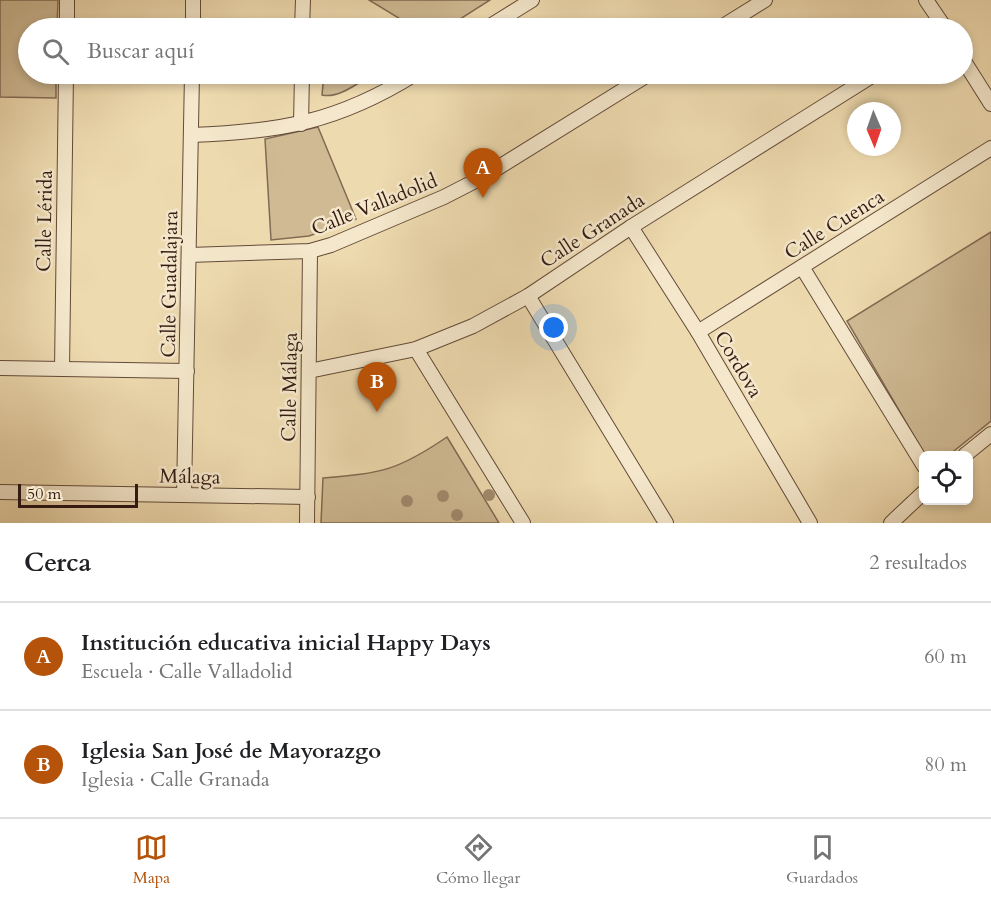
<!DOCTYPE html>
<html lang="es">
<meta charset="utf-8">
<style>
:root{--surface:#fff;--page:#f2f2f2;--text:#202124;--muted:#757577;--line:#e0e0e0;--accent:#b45309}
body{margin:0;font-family:Cardo,serif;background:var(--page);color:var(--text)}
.controls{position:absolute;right:18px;bottom:18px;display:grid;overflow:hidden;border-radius:9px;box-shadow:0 3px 9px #0003}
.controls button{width:54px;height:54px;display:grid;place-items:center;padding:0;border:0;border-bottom:2px solid var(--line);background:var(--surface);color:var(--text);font:30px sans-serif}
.compass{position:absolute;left:847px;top:102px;width:54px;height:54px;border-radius:50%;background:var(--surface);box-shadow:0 3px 9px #0003;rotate:178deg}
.scale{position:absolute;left:18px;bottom:15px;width:120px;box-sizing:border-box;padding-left:6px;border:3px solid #351b12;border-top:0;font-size:16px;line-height:21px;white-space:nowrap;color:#351b12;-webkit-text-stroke:4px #f4e7cb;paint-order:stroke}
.you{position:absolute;left:554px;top:328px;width:21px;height:21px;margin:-15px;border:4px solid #fff;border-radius:50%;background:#1a73e8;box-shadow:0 0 0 9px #1a73e833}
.badge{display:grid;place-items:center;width:39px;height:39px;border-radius:50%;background:var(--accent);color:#fff;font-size:20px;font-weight:700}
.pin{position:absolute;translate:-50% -50px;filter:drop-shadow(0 2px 3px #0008)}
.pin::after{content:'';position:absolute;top:32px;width:21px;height:18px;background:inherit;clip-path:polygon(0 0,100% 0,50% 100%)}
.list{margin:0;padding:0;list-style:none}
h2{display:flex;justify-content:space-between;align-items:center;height:78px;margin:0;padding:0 24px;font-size:26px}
h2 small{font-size:20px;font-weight:400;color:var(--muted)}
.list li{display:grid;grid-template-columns:39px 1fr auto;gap:18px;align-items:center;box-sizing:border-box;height:108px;padding:0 24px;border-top:2px solid var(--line)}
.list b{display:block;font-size:22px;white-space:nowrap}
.list p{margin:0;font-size:20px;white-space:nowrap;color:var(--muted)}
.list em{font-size:20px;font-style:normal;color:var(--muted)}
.icon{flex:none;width:33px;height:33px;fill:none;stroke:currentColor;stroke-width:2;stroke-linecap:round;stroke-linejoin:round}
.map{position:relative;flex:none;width:991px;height:523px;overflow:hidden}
.search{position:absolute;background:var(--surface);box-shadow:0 3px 9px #0003;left:18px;right:18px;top:18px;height:66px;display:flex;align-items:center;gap:15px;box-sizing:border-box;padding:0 21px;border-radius:33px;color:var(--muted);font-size:22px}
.sheet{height:294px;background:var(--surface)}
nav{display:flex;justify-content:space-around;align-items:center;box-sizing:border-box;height:84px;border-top:2px solid var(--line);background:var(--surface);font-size:16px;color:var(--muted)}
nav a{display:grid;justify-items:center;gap:3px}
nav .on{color:var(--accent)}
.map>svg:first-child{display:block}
.green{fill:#cfba94;stroke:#826a53;stroke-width:1.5}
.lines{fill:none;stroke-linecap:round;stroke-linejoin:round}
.street-casing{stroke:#634b39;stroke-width:16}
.street{stroke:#f4e7cb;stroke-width:14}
.tree{fill:#a28b6e}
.labels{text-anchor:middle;stroke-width:5;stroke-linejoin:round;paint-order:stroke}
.street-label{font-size:20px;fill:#351b12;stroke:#f4e7cb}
</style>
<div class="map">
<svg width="991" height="523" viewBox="0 0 991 523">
<rect width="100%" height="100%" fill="#eedaaf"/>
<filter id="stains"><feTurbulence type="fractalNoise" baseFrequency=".00333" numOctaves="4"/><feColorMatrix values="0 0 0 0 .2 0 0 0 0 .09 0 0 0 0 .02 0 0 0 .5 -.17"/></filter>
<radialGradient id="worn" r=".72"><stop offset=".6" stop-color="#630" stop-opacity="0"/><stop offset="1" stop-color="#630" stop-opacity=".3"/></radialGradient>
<g class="green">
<path d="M0,0H58L57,28H28V74H56V98L0,97Z"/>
<path d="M369,0H490L446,28H415Z"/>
<path d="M324,74H348L357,79L373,74C359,82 339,99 322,95Z"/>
<path d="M318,127L356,219L309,236L271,240L265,139Z"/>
<path d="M991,232V421L949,455H925L847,321Z"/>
<path d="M447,437L499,523H321L323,478C382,473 397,471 447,437Z"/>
</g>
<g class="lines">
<g class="street-casing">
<g id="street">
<path d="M926,0L945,28"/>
<path d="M67,28V0"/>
<path d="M193,28V0"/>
<path d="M302,28L303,0"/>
<path d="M487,28L532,0"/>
<path d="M720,28L765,0"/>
<path d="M962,58L991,104"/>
<path d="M301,124L302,74"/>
<path d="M191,135C280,132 338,122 415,74"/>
<path d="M631,227L698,332L810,523"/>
<path d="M189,255L310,251L331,245L444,197L483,177L649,74"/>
<path d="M802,267L924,466"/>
<path d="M528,296L666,523"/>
<path d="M698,332L991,148"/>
<path d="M416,349L523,523"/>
<path d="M0,368L187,371"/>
<path d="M62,369L66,74"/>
<path d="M309,371L416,349L473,326L528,296L631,227L875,74"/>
<path d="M965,455L991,434"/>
<path d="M0,492L308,497"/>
<path d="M184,495L192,74"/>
<path d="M307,523L310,251"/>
<path d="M891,523L924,492"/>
</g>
</g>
<use href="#street" class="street"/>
</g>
<g class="tree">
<circle cx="489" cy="495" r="6"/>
<circle cx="443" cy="496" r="6"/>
<circle cx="407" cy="501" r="6"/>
<circle cx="457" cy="515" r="6"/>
</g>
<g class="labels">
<g class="street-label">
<text transform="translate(374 204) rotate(-22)" y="7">Calle Valladolid</text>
<text transform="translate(44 221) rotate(-89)" y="7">Calle Lérida</text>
<text transform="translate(834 224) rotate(-32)" y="7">Calle Cuenca</text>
<text transform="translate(592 230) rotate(-33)" y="7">Calle Granada</text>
<text transform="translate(169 284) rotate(-89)" y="7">Calle Guadalajara</text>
<text transform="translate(739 364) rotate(59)" y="7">Cordova</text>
<text transform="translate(289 387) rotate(-89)" y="7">Calle Málaga</text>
<text transform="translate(190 476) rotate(1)" y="7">Málaga</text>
</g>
</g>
<rect width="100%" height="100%" filter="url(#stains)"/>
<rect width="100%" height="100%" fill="url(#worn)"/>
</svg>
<div class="controls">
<button><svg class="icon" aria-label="locate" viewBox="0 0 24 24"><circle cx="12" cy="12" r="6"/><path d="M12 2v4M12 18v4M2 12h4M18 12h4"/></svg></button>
</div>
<svg class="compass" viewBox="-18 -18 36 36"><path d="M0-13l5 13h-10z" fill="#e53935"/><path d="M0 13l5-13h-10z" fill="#757577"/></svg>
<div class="scale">50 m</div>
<div class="you"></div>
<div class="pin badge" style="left:483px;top:198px">A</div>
<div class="pin badge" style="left:377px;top:412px">B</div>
<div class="search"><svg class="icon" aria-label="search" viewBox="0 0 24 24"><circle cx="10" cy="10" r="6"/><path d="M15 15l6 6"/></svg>Buscar aquí</div>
</div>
<section class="sheet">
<h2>Cerca<small>2 resultados</small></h2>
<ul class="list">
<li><span class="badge">A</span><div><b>Institución educativa inicial Happy Days</b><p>Escuela · Calle Valladolid</p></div><em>60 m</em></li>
<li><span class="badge">B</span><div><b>Iglesia San José de Mayorazgo</b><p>Iglesia · Calle Granada</p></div><em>80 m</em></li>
</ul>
</section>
<nav>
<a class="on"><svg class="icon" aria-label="map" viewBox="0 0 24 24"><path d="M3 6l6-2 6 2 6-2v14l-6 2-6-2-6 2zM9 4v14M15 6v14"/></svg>Mapa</a>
<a><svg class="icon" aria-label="directions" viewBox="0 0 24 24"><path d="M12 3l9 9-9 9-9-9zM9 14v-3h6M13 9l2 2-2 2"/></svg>Cómo llegar</a>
<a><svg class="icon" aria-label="saved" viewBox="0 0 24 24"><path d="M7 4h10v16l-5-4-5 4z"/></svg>Guardados</a>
</nav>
